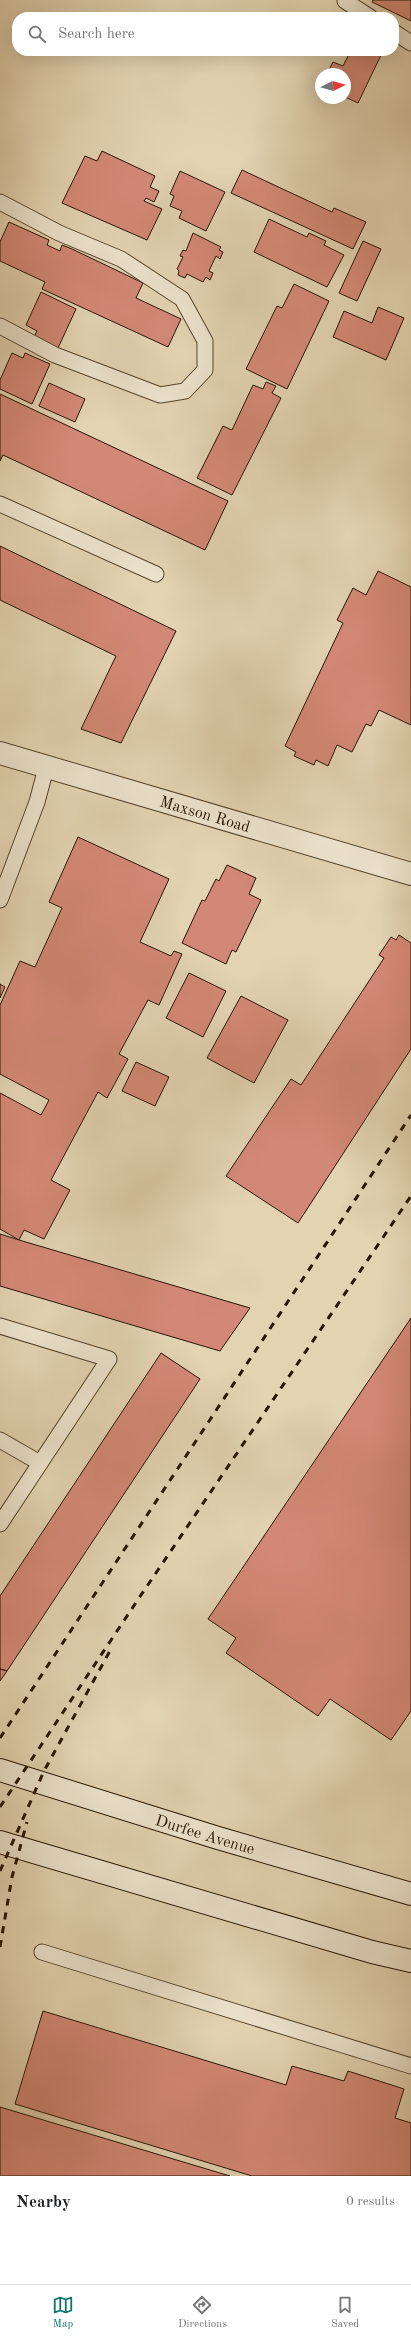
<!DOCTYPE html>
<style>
:root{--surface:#fff;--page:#f6f6f6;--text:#202124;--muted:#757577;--line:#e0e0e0;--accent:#0f766e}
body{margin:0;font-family:"Old Standard TT",serif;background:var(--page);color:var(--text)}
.compass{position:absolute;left:315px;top:68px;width:36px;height:36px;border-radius:50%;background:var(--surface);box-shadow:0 4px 16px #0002;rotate:84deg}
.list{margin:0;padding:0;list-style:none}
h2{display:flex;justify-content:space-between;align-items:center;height:52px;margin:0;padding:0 16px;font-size:17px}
h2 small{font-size:13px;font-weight:400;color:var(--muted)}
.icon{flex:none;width:22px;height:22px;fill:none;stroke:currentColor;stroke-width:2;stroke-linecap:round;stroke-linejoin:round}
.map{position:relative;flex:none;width:411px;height:2176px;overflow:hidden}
.search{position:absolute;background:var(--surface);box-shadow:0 4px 16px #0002;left:12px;right:12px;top:12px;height:44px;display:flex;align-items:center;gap:10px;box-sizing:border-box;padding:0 14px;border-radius:16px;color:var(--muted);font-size:15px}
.sheet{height:108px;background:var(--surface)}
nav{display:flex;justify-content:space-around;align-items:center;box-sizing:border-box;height:56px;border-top:1px solid var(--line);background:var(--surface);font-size:11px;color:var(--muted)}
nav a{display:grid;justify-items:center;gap:2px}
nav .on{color:var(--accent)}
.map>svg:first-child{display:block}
.building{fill:#d38877;stroke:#271500}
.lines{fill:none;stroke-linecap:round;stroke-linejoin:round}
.service-casing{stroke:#56442c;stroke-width:17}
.minor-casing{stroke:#56442c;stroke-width:24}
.secondary-casing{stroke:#271500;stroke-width:24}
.service{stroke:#ece2cc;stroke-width:15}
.minor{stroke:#ece2cc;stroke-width:22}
.secondary{stroke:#ece2cc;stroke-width:22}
.rail{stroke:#271500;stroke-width:3;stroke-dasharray:7 7;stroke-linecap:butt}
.labels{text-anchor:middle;stroke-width:4;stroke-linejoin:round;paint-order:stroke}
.street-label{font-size:16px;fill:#271500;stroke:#ece2cc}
</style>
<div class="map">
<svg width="411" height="2176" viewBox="0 0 411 2176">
<rect width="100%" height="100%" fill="#e2d3b1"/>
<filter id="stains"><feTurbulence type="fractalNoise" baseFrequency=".005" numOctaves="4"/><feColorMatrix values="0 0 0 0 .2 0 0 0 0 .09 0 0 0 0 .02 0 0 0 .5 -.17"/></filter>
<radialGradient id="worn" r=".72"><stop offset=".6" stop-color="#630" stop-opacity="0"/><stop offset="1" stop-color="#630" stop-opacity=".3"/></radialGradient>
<g class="building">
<path d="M373,0H411V21L372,2Z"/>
<path d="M340,51H383L358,103L345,97V74H327L333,62L343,66L348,56Z"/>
<path d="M102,151L155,176L150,187L159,191L154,202L146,198L144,201L162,209L147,240L62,203L85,156L97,161Z"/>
<path d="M242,170L332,212L334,208L366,222L353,249L231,193Z"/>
<path d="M180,171L225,192L206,231L179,218L182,211L170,206L174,196L170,194Z"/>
<path d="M269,219L307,237L309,233L326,241L324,245L344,255L327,287L254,252Z"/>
<path d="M9,222L49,240L47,245L60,251L62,245L72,249L143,283L136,298L181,319L168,347L42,289L45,282L0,261V242Z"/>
<path d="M193,233L221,247L219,250L223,252L220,259L216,256L209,271L213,273L210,280L206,277L203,282L187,274L185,278L178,275L179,271L177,269L183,257L180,256L183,250L186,251Z"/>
<path d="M363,241L381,249L357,301L339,293Z"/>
<path d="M294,284L329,301L287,389L246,369L277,306L282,308Z"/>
<path d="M41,292L76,309L58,348L34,337L37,331L26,325Z"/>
<path d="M378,307L404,318L386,360L333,337L344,311L372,323Z"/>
<path d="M12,353L23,358L25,353L50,364L32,404L0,389V380Z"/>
<path d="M266,382L276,386L272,393L281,398L232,495L197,478L223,426L232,430L253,385L263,389Z"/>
<path d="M49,383L85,399L75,422L39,406Z"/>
<path d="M0,394L228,501L205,550L3,455L0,461Z"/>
<path d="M0,546L176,631L121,743L81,729L116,656L0,600Z"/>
<path d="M378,571L411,587V725L379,710L371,726L366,724L352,752L337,745L328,766L316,760L314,765L294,756L296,752L285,746L343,623L337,620L353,588L366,595Z"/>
<path d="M78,837L169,879L140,942L171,956L174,951L182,954L159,1005L148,1000L119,1054L128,1059L107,1098L98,1092L51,1180L70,1190L44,1239L24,1230L19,1240L0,1229V1093L41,1115L49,1100L0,1074V1005L20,961L35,967L62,908L49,902Z"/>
<path d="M227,865L256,878L249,894L261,900L236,952L232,950L226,964L182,943L202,900L205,901L216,879L219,881Z"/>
<path d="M399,935L411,943V1049L298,1223L226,1176L291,1079L301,1085L384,958L379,955L391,937L396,940Z"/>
<path d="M189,973L226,991L203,1037L166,1018Z"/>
<path d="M0,984L5,987L0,998Z"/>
<path d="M241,996L288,1020L254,1083L207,1058Z"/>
<path d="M136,1062L169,1077L155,1106L122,1091Z"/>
<path d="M0,1234L19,1240L250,1308L220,1351L0,1286Z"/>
<path d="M411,1318V1711L391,1740L330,1699L318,1716L226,1653L236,1638L208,1619Z"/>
<path d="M161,1353L200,1379L7,1671L0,1669V1596Z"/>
<path d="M0,1669L7,1671L0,1681Z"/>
<path d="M43,2011L286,2085L292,2066L344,2081L348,2071L404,2089L395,2118L411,2123V2176H252L15,2104Z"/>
<path d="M0,2107L230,2176H0Z"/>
</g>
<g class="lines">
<g class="service-casing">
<g id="service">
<path d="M346,0L345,1L370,17"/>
<path d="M394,32L411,43"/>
<path d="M0,202L59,233L121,259L182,299L205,341V370L185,391L160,395L55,355L0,326"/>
<path d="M0,504L156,574"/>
<path d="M0,900L37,802L46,768"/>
<path d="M0,1326L109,1359L0,1524"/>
<path d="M0,1440L40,1463"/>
<path d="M42,1952L411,2066"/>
</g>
</g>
<g class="minor-casing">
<g id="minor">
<path id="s1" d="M0,753L411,874"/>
</g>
</g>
<g class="secondary-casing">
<g id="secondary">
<path id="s2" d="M0,1770L218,1838L411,1894"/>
<path d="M0,1842L372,1952L411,1961"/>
</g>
</g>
<use href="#service" class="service"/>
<use href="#minor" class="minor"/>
<use href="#secondary" class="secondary"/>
<g class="rail">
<path d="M0,1738L411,1115"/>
<path d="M0,1807L139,1598L411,1196"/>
<path d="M0,1871L44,1771L111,1649"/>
<path d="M0,1947L12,1877L27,1822"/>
</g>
</g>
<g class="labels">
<g class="street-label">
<text dy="6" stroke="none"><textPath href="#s1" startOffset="214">Maxson Road</textPath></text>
<text dy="6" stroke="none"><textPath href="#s2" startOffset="215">Durfee Avenue</textPath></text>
</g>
</g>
<rect width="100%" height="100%" filter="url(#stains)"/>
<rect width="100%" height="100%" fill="url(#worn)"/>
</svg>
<svg class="compass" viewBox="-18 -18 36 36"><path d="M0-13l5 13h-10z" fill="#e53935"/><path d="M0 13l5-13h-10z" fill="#757577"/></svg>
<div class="search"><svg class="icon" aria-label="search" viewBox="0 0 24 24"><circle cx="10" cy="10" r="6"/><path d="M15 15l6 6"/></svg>Search here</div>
</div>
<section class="sheet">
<h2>Nearby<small>0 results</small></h2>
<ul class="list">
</ul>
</section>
<nav>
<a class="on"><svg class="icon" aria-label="map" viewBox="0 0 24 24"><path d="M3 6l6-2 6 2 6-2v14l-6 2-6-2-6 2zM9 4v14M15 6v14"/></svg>Map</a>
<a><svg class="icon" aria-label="directions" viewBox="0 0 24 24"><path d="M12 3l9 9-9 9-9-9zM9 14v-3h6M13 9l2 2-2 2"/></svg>Directions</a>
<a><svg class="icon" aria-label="saved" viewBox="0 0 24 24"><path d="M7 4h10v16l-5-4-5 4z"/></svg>Saved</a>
</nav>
